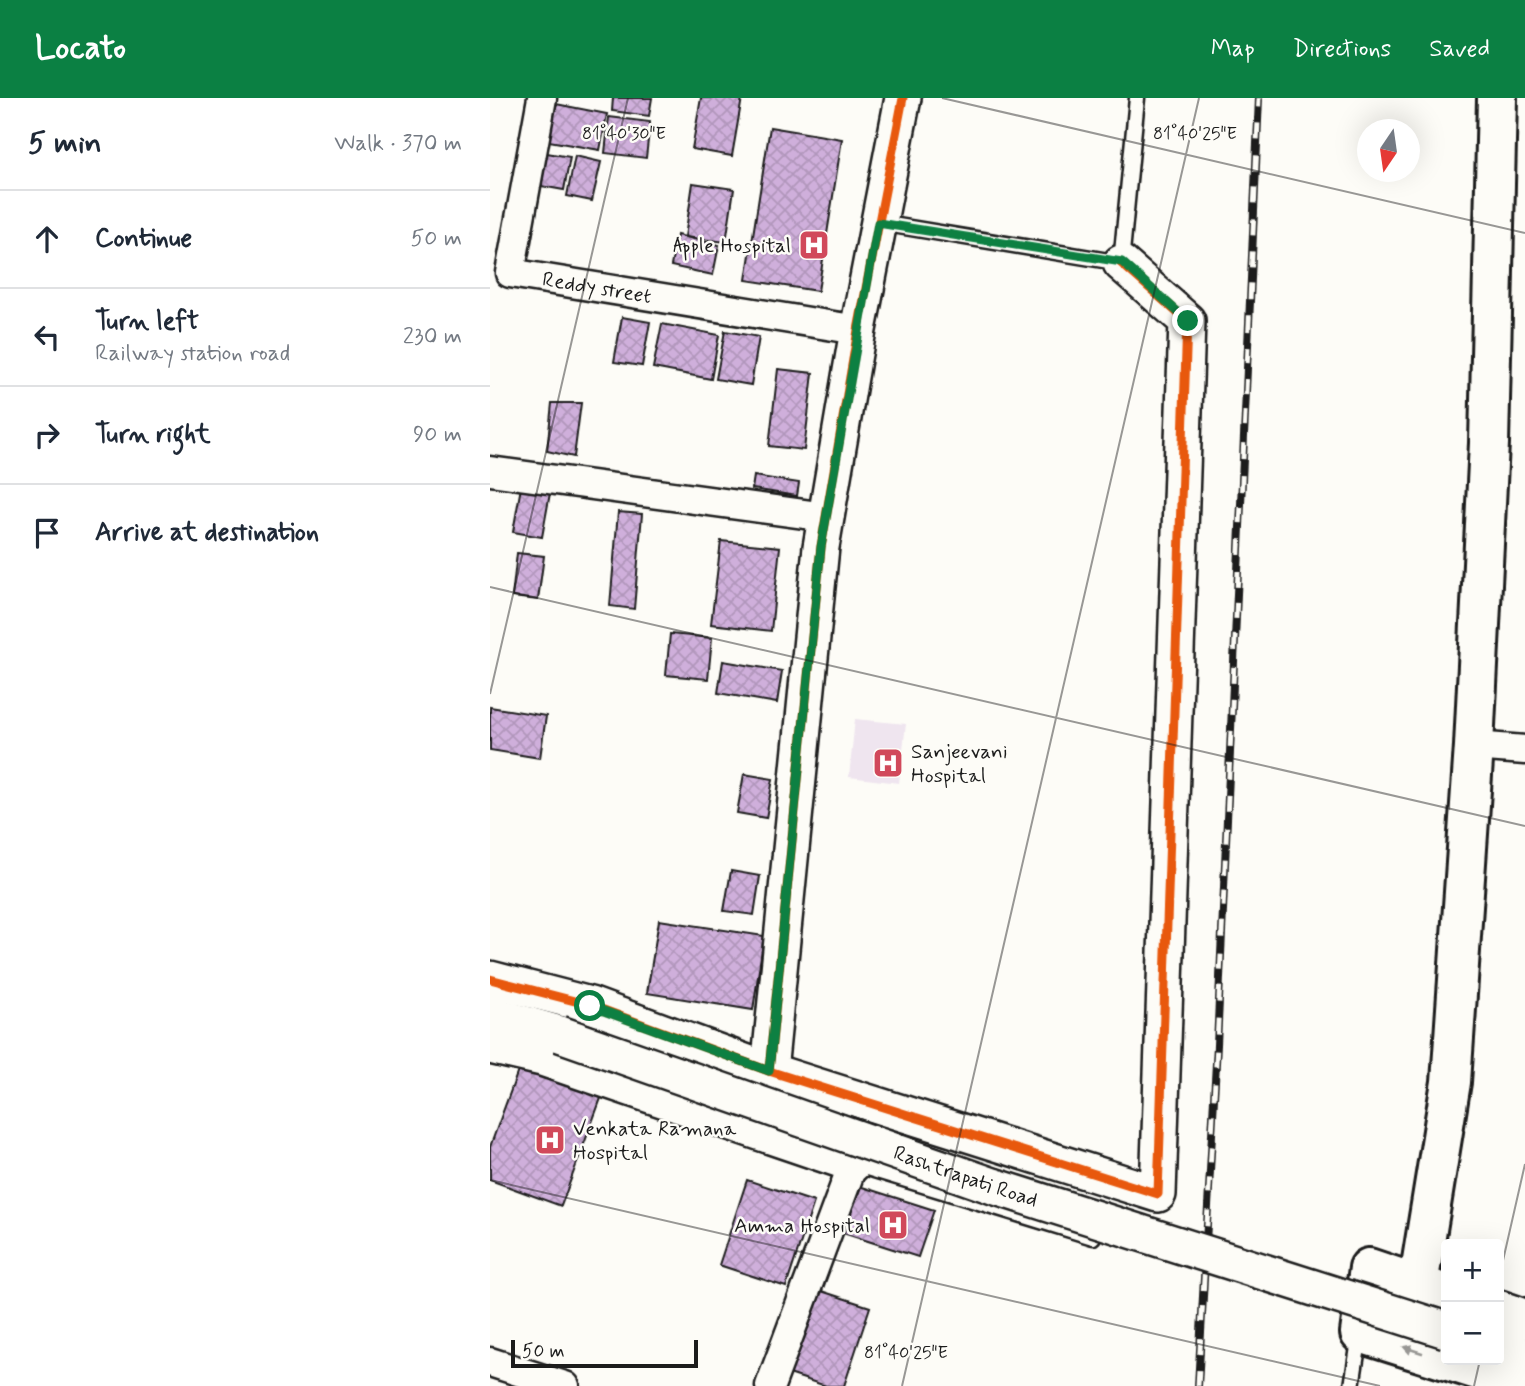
<!DOCTYPE html>
<meta charset="utf-8">
<style>
:root{--surface:#fff;--page:#f6f6f7;--text:#1f2937;--muted:#747a83;--line:#e0e1e3;--accent:#0b8043}
body{margin:0;font-family:Mynerve,sans-serif;background:var(--page);color:var(--text)}
.controls{position:absolute;right:21px;bottom:21px;display:grid;overflow:hidden;border-radius:7px;box-shadow:0 7px 28px #0002}
.controls button{width:63px;height:63px;display:grid;place-items:center;padding:0;border:0;border-bottom:2px solid var(--line);background:var(--surface);color:var(--text);font:35px sans-serif}
.compass{position:absolute;left:867px;top:21px;width:63px;height:63px;border-radius:50%;background:var(--surface);box-shadow:0 7px 28px #0002;rotate:193deg}
.scale{position:absolute;left:21px;bottom:18px;width:187px;box-sizing:border-box;padding-left:7px;border:4px solid #1c1c1c;border-top:0;font-size:19px;line-height:24px;white-space:nowrap;color:#1c1c1c;-webkit-text-stroke:5px #fdfcf7;paint-order:stroke}
.stop{position:absolute;width:21px;height:21px;margin:-16px;border:5px solid #0b8043;border-radius:50%;background:#fff}
.stop.end{background:#0b8043;border-color:#fff;box-shadow:0 2px 7px #0008}
.list{margin:0;padding:0;list-style:none}
h2{display:flex;justify-content:space-between;align-items:center;height:91px;margin:0;padding:0 28px;font-size:30px}
h2 small{font-size:23px;font-weight:400;color:var(--muted)}
.list li{display:grid;grid-template-columns:46px 1fr auto;gap:21px;align-items:center;box-sizing:border-box;height:98px;padding:0 28px;border-top:2px solid var(--line)}
.list b{display:block;font-size:26px;white-space:nowrap}
.list p{margin:0;font-size:23px;white-space:nowrap;color:var(--muted)}
.list em{font-size:23px;font-style:normal;color:var(--muted)}
.icon{flex:none;width:38px;height:38px;fill:none;stroke:currentColor;stroke-width:2;stroke-linecap:round;stroke-linejoin:round}
.map{position:relative;flex:none;width:1035px;height:1288px;overflow:hidden}
header{display:flex;align-items:center;gap:42px;box-sizing:border-box;height:98px;padding:0 35px;background:var(--accent);color:#fff}
header strong{font-size:33px}
nav{display:flex;gap:38px;margin-inline-start:auto;font-size:24px}
main{display:flex}
aside{flex:1;background:var(--surface)}
.map>svg:first-child{display:block}
.built{fill:#efe5ef}
.building{fill:url(#building-cross-hatch);stroke:#1c1c1c;stroke-width:2}
.lines{fill:none;stroke-linecap:round;stroke-linejoin:round}
.service-casing{stroke:#1c1c1c;stroke-width:19}
.minor-casing{stroke:#1c1c1c;stroke-width:33}
.tertiary-casing{stroke:#1c1c1c;stroke-width:40}
.secondary-casing{stroke:#1c1c1c;stroke-width:44}
.service{stroke:#fdfcf7;stroke-width:14}
.minor{stroke:#fdfcf7;stroke-width:28}
.tertiary{stroke:#fdfcf7;stroke-width:35}
.secondary{stroke:#fdfcf7;stroke-width:38}
.rail-casing{stroke:#1c1c1c;stroke-width:8}
.rail{stroke:#fdfcf7;stroke-width:5;stroke-dasharray:16;stroke-linecap:butt}
.tertiary-bridge-casing{stroke:#1c1c1c;stroke-width:40;stroke-linecap:butt}
.tertiary-bridge{stroke:#fdfcf7;stroke-width:35}
.cycleway-casing{stroke:#fdfcf7;stroke-width:13}
.cycleway{stroke:#e8590c;stroke-width:9}
.oneway{fill:#989794}
.route{stroke:#0b8043;stroke-width:9}
.ticks{fill:none;stroke:#1c1c1c;stroke-width:2;stroke-opacity:0.45}
.labels{text-anchor:middle;stroke-width:5;stroke-linejoin:round;paint-order:stroke}
.poi-label{font-size:21px;fill:#1c1c1c;stroke:#fdfcf7;text-anchor:end}
.street-label{font-size:21px;fill:#1c1c1c;stroke:#fdfcf7}
.ticks-label{font-size:18px;text-anchor:middle;fill:#1c1c1c;stroke:#fdfcf7;stroke-width:5;stroke-linejoin:round;paint-order:stroke}
</style>
<header>
<strong>Locato</strong>
<nav><a>Map</a><a>Directions</a><a>Saved</a></nav>
</header>
<main>
<aside>
<h2>5 min<small>Walk · 370 m</small></h2>
<ul class="list">
<li><svg class="icon" aria-label="ahead" viewBox="0 0 24 24"><path d="M12 20V5M6 11l6-6 6 6"/></svg><div><b>Continue</b></div><em>50 m</em></li>
<li><svg class="icon" aria-label="left" viewBox="0 0 24 24"><path d="M17 20v-9H6M10 6l-5 5 5 5"/></svg><div><b>Turn left</b><p>Railway station road</p></div><em>230 m</em></li>
<li><svg class="icon" aria-label="right" viewBox="0 0 24 24"><path d="M7 20v-9h11M14 6l5 5-5 5"/></svg><div><b>Turn right</b></div><em>90 m</em></li>
<li><svg class="icon" aria-label="arrive" viewBox="0 0 24 24"><path d="M6 21V4h12l-3 4 3 4H6"/></svg><div><b>Arrive at destination</b></div></li>
</ul>
</aside>
<div class="map">
<svg width="1035" height="1288" viewBox="0 0 1035 1288">
<defs>
<pattern id="building-cross-hatch" width="8" height="8" patternUnits="userSpaceOnUse" patternTransform="scale(1.75)"><rect width="8" height="8" fill="#cfafdb"/><path d="M0 0l8 8M0 8l8-8" fill="none" stroke="#b196bb"/></pattern>
</defs>
<rect width="100%" height="100%" fill="#fdfcf7"/>
<filter id="ink" filterUnits="userSpaceOnUse"><feTurbulence type="fractalNoise" baseFrequency=".0143" numOctaves="2"/><feDisplacementMap in="SourceGraphic" scale="14" xChannelSelector="R" yChannelSelector="G"/><feConvolveMatrix kernelMatrix="1 2 1 2 8 2 1 2 1" color-interpolation-filters="sRGB"/></filter>
<g filter="url(#ink)">
<path class="built" d="M365,621L416,626L409,685L359,679Z"/>
<g class="building">
<path d="M123,0H162L159,18L122,13Z"/>
<path d="M211,0H252L242,58L202,51Z"/>
<path d="M66,6L117,16L110,52L59,43Z"/>
<path d="M119,19L160,24L156,60L115,55Z"/>
<path d="M280,29L352,41L328,193L256,182Z"/>
<path d="M57,55L80,59L74,92L51,88Z"/>
<path d="M85,58L111,64L102,103L77,98Z"/>
<path d="M203,85L244,91L236,144L195,139Z"/>
<path d="M187,137L229,147L223,177L181,168Z"/>
<path d="M132,219L160,224L152,268L124,264Z"/>
<path d="M172,226L229,237L221,281L163,270Z"/>
<path d="M235,233L269,239L261,287L226,281Z"/>
<path d="M288,271L323,275L314,352L279,348Z"/>
<path d="M62,305H91L84,359L57,353Z"/>
<path d="M264,378L309,385L307,398L262,391Z"/>
<path d="M31,389L60,395L52,439L23,434Z"/>
<path d="M128,414L152,416L144,511L120,508Z"/>
<path d="M231,443L290,449L281,533L221,526Z"/>
<path d="M27,455L54,458L48,502L22,499Z"/>
<path d="M180,536L222,540L218,581L176,577Z"/>
<path d="M233,563L292,573L287,605L228,595Z"/>
<path d="M0,609L56,618L50,660L0,652Z"/>
<path d="M254,676L283,681L276,720L247,715Z"/>
<path d="M241,773L270,778L264,817L234,813Z"/>
<path d="M169,822L274,838L263,912L157,895Z"/>
<path d="M32,962L114,992L71,1108L0,1082V1049Z"/>
<path d="M257,1082L324,1104L296,1189L229,1167Z"/>
<path d="M369,1088L444,1112L428,1159L353,1135Z"/>
<path d="M322,1190L380,1209L354,1288H336L293,1274Z"/>
</g>
<g class="lines">
<g class="service-casing">
<g id="service">
<path d="M390,125L631,165L647,0"/>
<path d="M364,1066L603,1139"/>
<path d="M862,1288L870,1236"/>
</g>
</g>
<g class="minor-casing">
<g id="minor">
<path id="s1" d="M52,0L20,175L368,232"/>
<path d="M0,373L336,419"/>
<path d="M984,648L1035,652"/>
<path d="M0,1264L75,1288"/>
<path d="M280,1288L363,1066"/>
</g>
</g>
<g class="tertiary-casing">
<g id="tertiary">
<path d="M0,881L100,907L279,973L668,1096L697,223L631,165"/>
<path d="M0,916L70,936"/>
<path d="M0,948L52,960L363,1066"/>
<path d="M279,973L331,449L368,232L413,0"/>
<path d="M1009,1249L1035,1258"/>
</g>
</g>
<g class="secondary-casing">
<g id="secondary">
<path d="M928,1187L961,984L984,648L999,345L1007,0"/>
<path d="M956,1196L879,1170L870,1235L1035,1287"/>
<path d="M1009,1212L1035,1221"/>
</g>
</g>
<use href="#service" class="service"/>
<use href="#minor" class="minor"/>
<use href="#tertiary" class="tertiary"/>
<use href="#secondary" class="secondary"/>
<g class="rail-casing">
<path id="rail" d="M708,1288L727,947L769,0"/>
</g>
<use href="#rail" class="rail"/>
<g class="tertiary-bridge-casing">
<g id="tertiary-bridge">
<path id="s2" d="M70,936L503,1088L956,1232"/>
</g>
</g>
<use href="#tertiary-bridge" class="tertiary-bridge"/>
<g class="cycleway-casing">
<g id="cycleway">
<path d="M0,881L100,907L279,973L668,1096L697,223L631,165"/>
<path d="M279,973L331,449L368,232L413,0"/>
</g>
</g>
<use href="#cycleway" class="cycleway"/>
</g>
<defs><path id="oneway-solid" d="M-6-.8H1V-3.2L6.5 0L1 3.2V.8H-6Z" transform="scale(1.75)"/></defs>
<use class="oneway" href="#oneway-solid" transform="translate(923 1252) rotate(-162)"/>
</g>
<g class="lines" filter="url(#ink)">
<path class="route" d="M100,908L279,973L331,449L388,125L632,164L698,223"/>
</g>
<path class="ticks" d="M452,0L1035,135M0,489L1035,728M0,596L138,0M0,1082L890,1288M1009,1180L1035,1066M412,1288L709,0M984,1288L990,1262"/>
<defs>
<g id="hospital-square" transform="scale(1.575)"><rect x="-9" y="-9" width="18" height="18" rx="4" fill="#d1495b" stroke="#fdfcf7"/><path d="M-5-5h3v3.5h4V-5h3V5h-3V1.5h-4V5h-3Z" fill="#fff"/></g>
</defs>
<g fill-rule="evenodd">
<use href="#hospital-square" x="324" y="147"/>
<use href="#hospital-square" x="398" y="665"/>
<use href="#hospital-square" x="60" y="1042"/>
<use href="#hospital-square" x="403" y="1127"/>
</g>
<g class="labels">
<g class="poi-label">
<text x="301" y="154">Apple Hospital</text>
<text x="421" y="660" text-anchor="start">Sanjeevani<tspan x="421" dy="24">Hospital</tspan></text>
<text x="83" y="1037" text-anchor="start">Venkata Ramana<tspan x="83" dy="24">Hospital</tspan></text>
<text x="380" y="1134">Amma Hospital</text>
</g>
<g class="street-label">
<text dy="7" stroke="none"><textPath href="#s1" startOffset="266">Reddy street</textPath></text>
<text dy="7" stroke="none"><textPath href="#s2" startOffset="430">Rashtrapati Road</textPath></text>
</g>
</g>
<g class="ticks-label">
<text x="134" y="41">81°40'30"E</text>
<text x="705" y="41">81°40'25"E</text>
<text x="416" y="1260">81°40'25"E</text>
</g>
</svg>
<div class="controls">
<button>+</button>
<button>−</button>
</div>
<svg class="compass" viewBox="-18 -18 36 36"><path d="M0-13l5 13h-10z" fill="#e53935"/><path d="M0 13l5-13h-10z" fill="#747a83"/></svg>
<div class="scale">50 m</div>
<div class="stop" style="left:100px;top:908px"></div>
<div class="stop end" style="left:698px;top:223px"></div>
</div>
</main>
